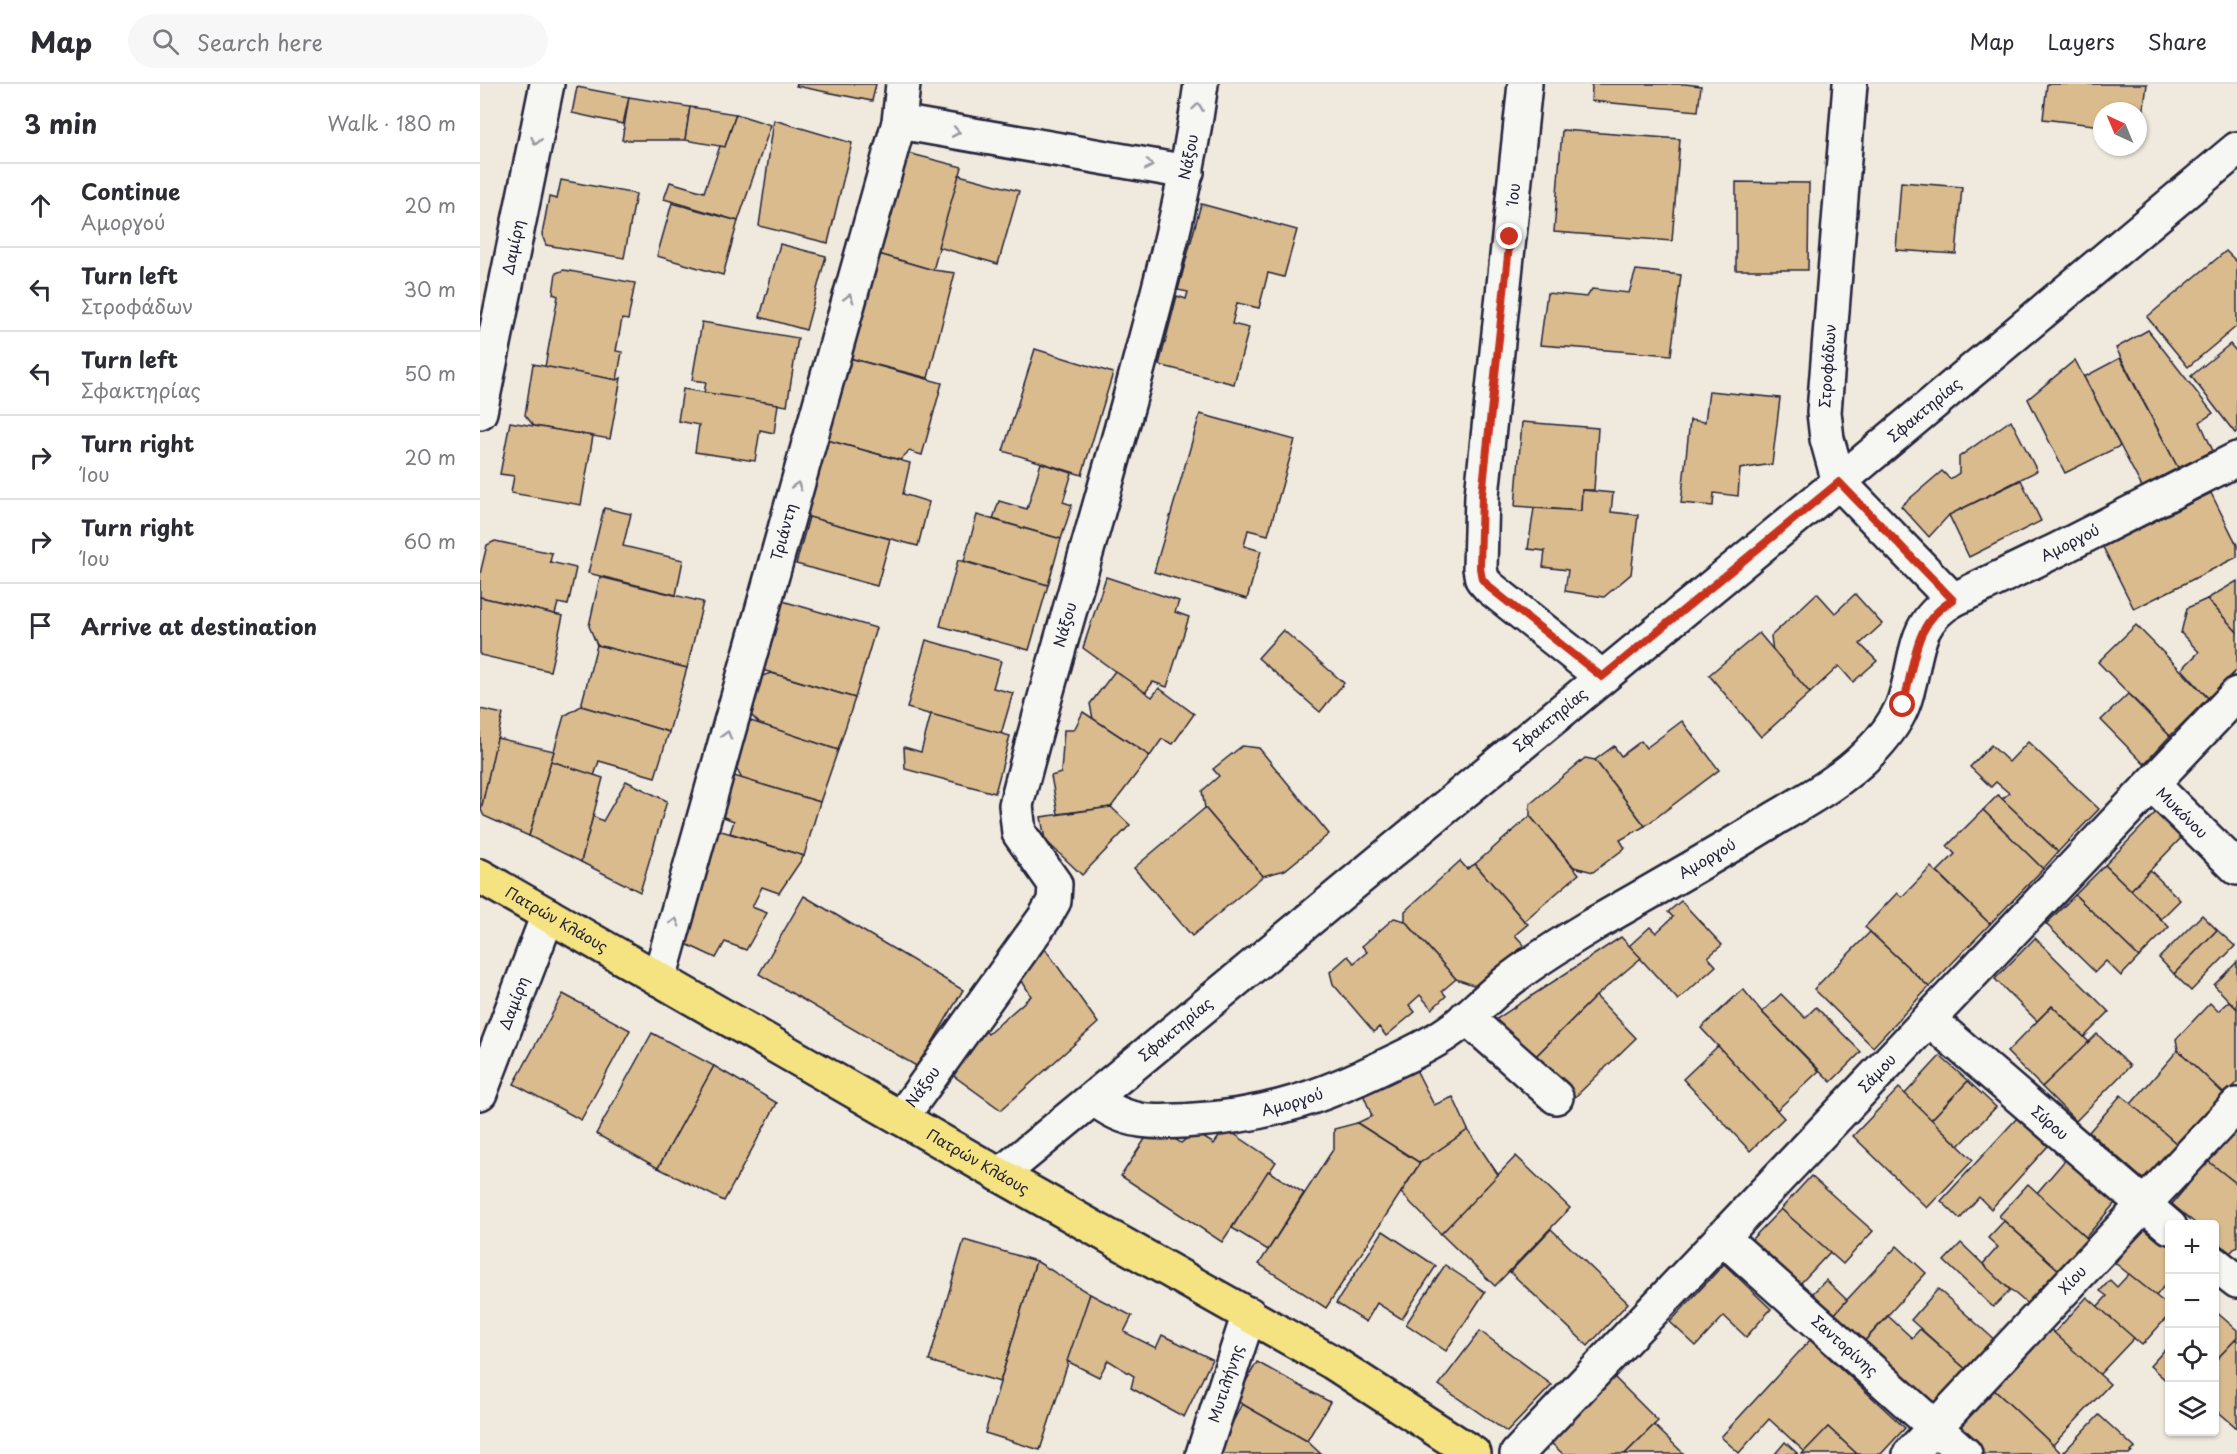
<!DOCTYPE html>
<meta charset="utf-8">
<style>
:root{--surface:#fff;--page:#f7f7f7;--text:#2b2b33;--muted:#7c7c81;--line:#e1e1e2}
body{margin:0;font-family:"Playpen Sans",sans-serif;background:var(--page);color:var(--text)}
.controls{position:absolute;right:18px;bottom:18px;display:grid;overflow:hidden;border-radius:6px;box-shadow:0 2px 4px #0004}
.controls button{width:54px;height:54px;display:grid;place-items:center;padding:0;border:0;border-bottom:2px solid var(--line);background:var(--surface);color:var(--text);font:30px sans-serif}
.compass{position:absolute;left:1613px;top:18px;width:54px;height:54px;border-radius:50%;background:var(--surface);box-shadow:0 2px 4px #0004;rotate:316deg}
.stop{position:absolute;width:18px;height:18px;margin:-14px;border:4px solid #c8321e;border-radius:50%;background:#fff}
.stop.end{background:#c8321e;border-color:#fff;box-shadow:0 2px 6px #0008}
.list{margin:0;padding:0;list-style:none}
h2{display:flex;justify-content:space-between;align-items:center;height:78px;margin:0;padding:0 24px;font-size:26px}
h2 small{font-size:20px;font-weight:400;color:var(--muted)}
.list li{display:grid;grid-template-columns:39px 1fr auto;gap:18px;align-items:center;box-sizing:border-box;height:84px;padding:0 24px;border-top:2px solid var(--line)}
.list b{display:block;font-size:22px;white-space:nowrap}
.list p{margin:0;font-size:20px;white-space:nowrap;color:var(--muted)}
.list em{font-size:20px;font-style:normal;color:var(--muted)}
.icon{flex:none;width:33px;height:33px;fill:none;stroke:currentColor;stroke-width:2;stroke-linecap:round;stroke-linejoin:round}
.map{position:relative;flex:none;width:1757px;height:1370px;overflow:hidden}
header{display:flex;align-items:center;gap:36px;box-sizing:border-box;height:84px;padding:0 30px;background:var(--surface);border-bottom:2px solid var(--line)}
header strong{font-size:28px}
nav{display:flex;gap:33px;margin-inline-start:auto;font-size:21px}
.search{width:420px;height:54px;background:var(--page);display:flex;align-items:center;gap:15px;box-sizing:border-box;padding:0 21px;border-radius:33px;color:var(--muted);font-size:22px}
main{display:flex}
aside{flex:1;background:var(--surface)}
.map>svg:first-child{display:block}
.building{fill:#dabb8d;stroke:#22223b;stroke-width:1.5}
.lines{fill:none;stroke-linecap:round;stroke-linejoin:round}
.minor-casing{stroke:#22223b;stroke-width:38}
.major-casing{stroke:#22223b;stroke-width:38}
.minor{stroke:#f6f6f2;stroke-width:33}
.major{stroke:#f5e382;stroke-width:33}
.oneway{stroke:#9797a0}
.route{stroke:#c8321e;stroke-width:8}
.labels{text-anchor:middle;stroke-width:4.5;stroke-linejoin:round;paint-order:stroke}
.street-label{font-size:15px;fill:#22223b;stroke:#f6f6f2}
</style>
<header>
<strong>Map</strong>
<div class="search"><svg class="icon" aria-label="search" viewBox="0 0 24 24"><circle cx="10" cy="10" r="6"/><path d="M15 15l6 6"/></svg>Search here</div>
<nav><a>Map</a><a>Layers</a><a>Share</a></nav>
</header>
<main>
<aside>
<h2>3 min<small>Walk · 180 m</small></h2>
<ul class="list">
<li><svg class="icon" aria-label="ahead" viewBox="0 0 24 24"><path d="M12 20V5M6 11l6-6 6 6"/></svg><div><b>Continue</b><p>Αμοργού</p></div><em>20 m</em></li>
<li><svg class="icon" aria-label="left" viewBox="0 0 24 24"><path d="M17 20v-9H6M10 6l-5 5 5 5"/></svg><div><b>Turn left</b><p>Στροφάδων</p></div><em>30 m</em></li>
<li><svg class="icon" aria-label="left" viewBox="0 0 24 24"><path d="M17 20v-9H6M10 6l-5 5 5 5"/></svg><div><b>Turn left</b><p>Σφακτηρίας</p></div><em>50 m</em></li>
<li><svg class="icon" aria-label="right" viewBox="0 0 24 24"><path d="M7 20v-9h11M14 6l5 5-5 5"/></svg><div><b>Turn right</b><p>Ίου</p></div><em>20 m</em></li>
<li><svg class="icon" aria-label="right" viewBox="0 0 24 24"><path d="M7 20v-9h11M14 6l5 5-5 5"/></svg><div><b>Turn right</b><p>Ίου</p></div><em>60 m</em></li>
<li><svg class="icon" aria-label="arrive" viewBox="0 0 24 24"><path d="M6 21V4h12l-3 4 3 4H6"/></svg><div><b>Arrive at destination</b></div></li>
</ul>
</aside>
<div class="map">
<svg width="1757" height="1370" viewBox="0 0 1757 1370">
<rect width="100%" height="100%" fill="#f0eade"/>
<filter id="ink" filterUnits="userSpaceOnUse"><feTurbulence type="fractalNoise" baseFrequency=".0167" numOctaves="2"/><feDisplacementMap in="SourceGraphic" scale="12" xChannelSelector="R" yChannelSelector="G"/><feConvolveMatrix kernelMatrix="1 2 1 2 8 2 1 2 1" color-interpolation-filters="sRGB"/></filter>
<g filter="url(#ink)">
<g class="building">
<path d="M317,0H396L392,17L316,2Z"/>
<path d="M1111,0H1205L1221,2L1218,27L1111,17L1112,3Z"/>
<path d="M1567,0H1667L1661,47L1658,46V27H1622V42L1563,35Z"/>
<path d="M97,3L149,13L143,40L92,29Z"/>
<path d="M149,13L210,23L205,56H142Z"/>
<path d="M210,23L256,30L245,63L205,56Z"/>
<path d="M256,30L291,41L258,137L184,115L190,98L224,108L240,62L245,63Z"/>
<path d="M294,36L372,59L348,159L279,142Z"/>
<path d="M1082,46L1200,55L1192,157L1074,148Z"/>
<path d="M424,68L482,83L453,186L395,169Z"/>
<path d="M479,91L539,107L518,180L458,163Z"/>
<path d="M81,96L156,110L144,174L66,161L62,151L69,113L77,115Z"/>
<path d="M1256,98L1329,99L1328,186H1256Z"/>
<path d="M1421,98L1482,103L1476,170L1416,166Z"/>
<path d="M192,119L258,137L243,191L177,172Z"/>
<path d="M721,120L817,146L804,193L788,189L779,224L757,219L752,240L769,244L754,300L679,281L697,212L706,215L708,208L698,206Z"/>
<path d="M300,160L346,172L326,246L280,233Z"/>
<path d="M1746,167L1757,178V242L1708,283L1667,233Z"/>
<path d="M395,169L453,186L475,189L448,294L369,274Z"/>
<path d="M84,186L155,199L148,236L142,235L136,267L142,268L137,296L65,283L78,212L73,210L76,189Z"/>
<path d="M1156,186L1201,191L1191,271L1060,261L1067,209L1107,213L1112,205L1149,209Z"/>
<path d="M222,238L318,254L307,322L224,309L226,298L212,296Z"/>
<path d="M1668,246L1733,329L1720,338L1733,367L1698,384L1636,264Z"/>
<path d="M1750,260L1757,268V347L1755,349L1711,292Z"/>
<path d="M555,265L633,289L602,391L523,367Z"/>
<path d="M369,274L462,299L442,371L429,367L420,376L347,356Z"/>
<path d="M1640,274L1698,384L1662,403L1604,293Z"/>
<path d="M1595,276L1640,362L1585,389L1548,315Z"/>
<path d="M53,280L137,296L141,294L130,355L54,342L45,331Z"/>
<path d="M203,305L298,320L294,349L280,346L275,377L215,368L219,341L198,337Z"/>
<path d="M1229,307L1300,314L1292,380L1260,385L1258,412L1234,409L1233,422L1201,419L1210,336L1225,338Z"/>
<path d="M720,330L815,356L788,451L768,446L764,462L781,467L767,515L674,488Z"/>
<path d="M1531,336L1557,387L1469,431L1449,453L1421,422L1462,387L1470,395L1479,389V373Z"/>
<path d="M30,338L113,352L101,421L31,409L34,392L20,390Z"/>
<path d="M1042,338L1118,344L1114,406H1102L1101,427L1035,422Z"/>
<path d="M347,356L430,379L423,410L449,418L438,462L324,432Z"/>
<path d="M561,379L592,389L583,418L592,421L581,455L513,435L519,417L547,425Z"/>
<path d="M1541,396L1561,437L1489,473L1469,431Z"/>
<path d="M1102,406L1133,409L1131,428L1158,431L1151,490L1124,513L1085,507L1088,486L1063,483L1065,467L1048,465L1054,424L1101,427Z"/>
<path d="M1731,409L1757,461V473L1654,525L1623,463Z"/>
<path d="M124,424L151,430L143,462L203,476L196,511L108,489Z"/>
<path d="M497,431L581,455L568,501L484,477Z"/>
<path d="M329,433L410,455L397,502L316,480Z"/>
<path d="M15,457L72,469L70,478L96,484L88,521L78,519L75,530L0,513V490L7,461Z"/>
<path d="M478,476L568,501L549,566L460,542Z"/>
<path d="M120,493L223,518L207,584L117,561L109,542Z"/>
<path d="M626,493L699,517L695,528L709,533L687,603L673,598L665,609L603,564Z"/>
<path d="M1757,497V548L1727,515Z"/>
<path d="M1337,509L1355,529L1375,510L1402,540L1380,560L1397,577L1373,598L1359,582L1330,609L1293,568L1291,552Z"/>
<path d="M0,513L83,532L70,587L0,571Z"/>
<path d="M1727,515L1757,548V586L1728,614L1702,585L1719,568L1701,549L1707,524Z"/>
<path d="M299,516L396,544L375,614L279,585Z"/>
<path d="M1656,541L1728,614L1690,652L1618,578Z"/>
<path d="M803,546L864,599L840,628L778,574Z"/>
<path d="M1279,549L1330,609L1281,653L1229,591Z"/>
<path d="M446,556L521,577L513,604L533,609L521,650L427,624Z"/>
<path d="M117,561L207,584L189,648L101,622Z"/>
<path d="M635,587L672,613L679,604L714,630L693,660L682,655L670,672L613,635L610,620Z"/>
<path d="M291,589L375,614L358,666L280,640L269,629L279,593Z"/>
<path d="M1648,610L1690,652L1664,680L1621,636Z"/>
<path d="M101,622L189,648L175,693L119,677L114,692L71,677L84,632Z"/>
<path d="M0,625L23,630L1,726H0Z"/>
<path d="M603,628L670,672L631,723L578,730L571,692L581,689L584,646H594Z"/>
<path d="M451,630L530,652L515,709L425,685L424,663L441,668Z"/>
<path d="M268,636L358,666L340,718L262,695L254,680Z"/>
<path d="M1202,637L1239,686L1165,742L1115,676L1134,662L1141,672L1161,657L1166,664Z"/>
<path d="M17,654L74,667L49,752L4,732L1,726Z"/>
<path d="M1548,658L1619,725L1578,768L1522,715L1529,709L1516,698L1511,703L1490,683L1511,661L1529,678Z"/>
<path d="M762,662L779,664L849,750L805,786L783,792L725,724L722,707L739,692L733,685Z"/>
<path d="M1105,674L1115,676L1165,742L1140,756L1145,764L1113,788L1094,783L1050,732V720Z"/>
<path d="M71,677L123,694L101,778L49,752Z"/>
<path d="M254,692L340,718L324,772L250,749L254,737L241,732Z"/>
<path d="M146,697L187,717L160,808L101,778L113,732L123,737Z"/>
<path d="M1518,711L1578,768L1563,785L1503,726Z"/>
<path d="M631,723L650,741L602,791L565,756L561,733Z"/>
<path d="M725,724L783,792L712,852L654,784Z"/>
<path d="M1503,726L1563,785L1510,840L1457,788L1475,770L1467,762Z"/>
<path d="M1677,727L1703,752L1651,806L1625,781Z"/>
<path d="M1050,732L1099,790L1044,837L995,780Z"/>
<path d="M238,746L324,772L299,809L282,803L272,823L287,829L266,866L245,858L236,874L204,859Z"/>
<path d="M980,777L987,785L995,780L1044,837L1048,840L1035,851L1044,861L999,903L976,895L925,837V827Z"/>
<path d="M1625,781L1689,843L1659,873L1595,811Z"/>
<path d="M1451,783L1510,840L1449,903L1385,843L1417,809L1422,813Z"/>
<path d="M1670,786L1700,816L1681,835L1651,806Z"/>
<path d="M1595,811L1659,873L1641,892L1626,877L1615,888L1566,840Z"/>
<path d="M324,812L483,906L438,983L279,890Z"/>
<path d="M1201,817L1242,861L1228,873L1236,882L1198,916L1149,862L1170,843L1176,849L1193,833L1188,828Z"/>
<path d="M1722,831L1737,846L1694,890L1679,874Z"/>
<path d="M914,834L925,837L976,895L962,907L966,912L952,925L940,911L929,921L935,928L906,952L899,943L894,948L853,900L850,888L868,872L874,879L887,868L882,862Z"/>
<path d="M1737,846L1755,862L1711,907L1694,890Z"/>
<path d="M1390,848L1449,903L1393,963L1334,905Z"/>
<path d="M1141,853L1161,874L1116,912L1056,972L1015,936Z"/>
<path d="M1555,854L1629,928L1604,953L1572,922L1557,937L1515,895Z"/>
<path d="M561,859L618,939L521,1026L467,987L499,939L508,950L551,912L538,890Z"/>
<path d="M1757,878V925L1734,901Z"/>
<path d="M1263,905L1282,928L1339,987L1297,1026L1221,944Z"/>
<path d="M83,910L150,946L101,1036L34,1000Z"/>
<path d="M1301,910L1325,934L1336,923L1381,968L1351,998L1282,928Z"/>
<path d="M1116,912L1156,954L1095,1013L1056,972Z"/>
<path d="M1749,917L1757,925V999L1745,1011L1698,966L1696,955L1730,919L1738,927Z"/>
<path d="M1572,922L1609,958L1562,1003L1527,968Z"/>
<path d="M172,949L234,982L178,1084L116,1050Z"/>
<path d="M1617,950L1650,982L1596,1037L1562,1003Z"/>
<path d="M1238,962L1304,1034L1270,1067L1203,995Z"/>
<path d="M1698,966L1745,1011L1698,1061L1651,1020Z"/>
<path d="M1460,972L1488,997L1451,1036L1424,1011Z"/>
<path d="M932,978L954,1021L973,1013L988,1046L940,1079L877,1039L892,1032L881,1005Z"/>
<path d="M234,982L297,1019L244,1117L178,1084Z"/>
<path d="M1488,997L1516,1023L1479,1062L1451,1036Z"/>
<path d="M1419,1004L1493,1076L1447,1124L1373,1052Z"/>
<path d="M1641,1011L1698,1061L1665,1097L1609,1048Z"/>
<path d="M1537,1034L1568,1062L1511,1125L1499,1113L1480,1135L1461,1117Z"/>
<path d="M877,1039L940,1079L846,1224L779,1180L854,1064V1045Z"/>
<path d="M674,1041L701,1059L715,1048L734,1060L745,1044L796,1078L742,1158L641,1092Z"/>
<path d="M1757,1043V1100L1728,1077Z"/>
<path d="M988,1046L1019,1092L961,1150L921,1109L940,1079Z"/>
<path d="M1036,1072L1090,1124L1015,1202L961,1150Z"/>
<path d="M1586,1075L1635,1119L1606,1153L1556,1110Z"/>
<path d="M1728,1077L1757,1100V1162L1750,1169L1734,1156V1140H1716L1692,1120Z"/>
<path d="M788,1087L824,1109L788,1166L752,1144Z"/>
<path d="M1331,1092L1393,1147L1363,1180L1301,1125Z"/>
<path d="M1548,1100L1611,1158L1582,1189L1519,1132Z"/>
<path d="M1301,1125L1350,1168L1318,1202L1271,1156Z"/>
<path d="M1524,1137L1582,1189L1552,1224L1502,1181L1518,1163L1508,1154Z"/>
<path d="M1665,1141L1690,1161V1207L1684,1202L1676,1212L1635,1179Z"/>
<path d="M1071,1145L1148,1219L1108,1262L1030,1188Z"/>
<path d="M903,1147L956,1182L922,1235L897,1219L886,1238L856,1219Z"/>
<path d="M484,1156L556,1177L520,1298L449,1277Z"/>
<path d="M1481,1159L1530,1206L1513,1223L1464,1177Z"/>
<path d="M1417,1162L1446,1189L1380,1262L1349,1235Z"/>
<path d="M556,1177L610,1210L560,1366L505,1349Z"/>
<path d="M1244,1180L1291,1225L1266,1253L1244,1232L1216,1262L1190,1238Z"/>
<path d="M965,1181L1005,1208L966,1267L926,1240Z"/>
<path d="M1649,1190L1690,1223V1230L1662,1261L1617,1223L1627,1212L1620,1207L1630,1196L1637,1203Z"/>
<path d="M1346,1196L1367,1216L1353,1232L1331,1211Z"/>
<path d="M1458,1205L1517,1258L1490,1289L1431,1236Z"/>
<path d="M610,1210L652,1232L644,1248L676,1264L682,1251L732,1275L704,1333L651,1304L654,1292L628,1276L619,1293L587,1277Z"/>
<path d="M1607,1213L1654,1254L1619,1291L1574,1249Z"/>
<path d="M1734,1226L1757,1246V1254L1734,1278Z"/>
<path d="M1408,1232L1432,1254L1440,1245L1490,1289L1453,1330L1380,1262Z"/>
<path d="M1568,1243L1630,1300L1573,1361L1512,1304Z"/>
<path d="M1000,1247L1072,1301L1027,1348L959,1301Z"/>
<path d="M1757,1254V1344L1734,1324V1278Z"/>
<path d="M1330,1256L1425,1344L1401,1370H1377L1348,1343L1325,1368L1289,1335L1259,1369L1241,1353Z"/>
<path d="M1690,1260V1300L1670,1282Z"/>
<path d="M777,1278L850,1318L827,1357L755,1316Z"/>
<path d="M1133,1292L1178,1337L1145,1370H1083L1069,1357Z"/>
<path d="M1512,1304L1573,1361L1582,1370H1499L1473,1346Z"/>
<path d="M762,1320L827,1357L841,1370H736Z"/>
<path d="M1619,1331L1655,1364L1649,1370H1582Z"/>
<path d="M1174,1341L1204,1370H1145Z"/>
<path d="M1348,1343L1377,1370H1322Z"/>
<path d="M1305,1358L1318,1370H1295Z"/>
</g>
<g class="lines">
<g class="minor-casing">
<g id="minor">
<path d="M1045,0L1002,411L1000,484L1002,495L1009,503L1122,593"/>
<path d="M1370,0L1344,328L1347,355L1359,398L1473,516"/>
<path d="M419,38L707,88"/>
<path id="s1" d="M0,328L67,0"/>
<path id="s2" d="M1673,701L1757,784"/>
<path id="s3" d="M179,895L419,38L423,0"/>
<path d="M986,933L1076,1013"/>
<path id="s4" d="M1450,936L1690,1143"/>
<path id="s5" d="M0,1009L68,831"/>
<path id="s6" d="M614,1014C645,1041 676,1039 715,1036C788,1032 844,1012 909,980C931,970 954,959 974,944C991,931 1006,915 1022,902C1050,879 1081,860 1111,842C1173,806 1235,772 1296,734C1328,715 1361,697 1388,670C1402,656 1414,642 1422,623C1439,582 1428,541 1473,516L1577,466L1757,375"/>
<path id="s7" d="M421,1034L565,833L574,817L575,800L539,749L536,721C576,565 625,412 665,257C688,172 709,88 721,0"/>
<path id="s8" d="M520,1091L1359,398L1757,65"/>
<path id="s9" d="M1242,1153L1485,1370"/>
<path d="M1734,1179L1757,1197"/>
<path id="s10" d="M723,1370L769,1230"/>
<path id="s11" d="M1037,1370L1757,610"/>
<path id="s12" d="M1430,1370L1757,1021"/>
</g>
</g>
<g class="major-casing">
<g id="major">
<path id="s13" d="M0,792L520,1091L852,1278L994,1370"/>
</g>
</g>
<use href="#minor" class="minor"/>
<use href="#major" class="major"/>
</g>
<defs><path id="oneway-chevron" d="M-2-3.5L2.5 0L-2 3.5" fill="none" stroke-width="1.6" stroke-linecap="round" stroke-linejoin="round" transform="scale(1.5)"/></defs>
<g class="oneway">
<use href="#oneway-chevron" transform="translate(718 23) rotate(-82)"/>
<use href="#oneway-chevron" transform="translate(476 48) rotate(10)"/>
<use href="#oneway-chevron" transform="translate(56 57) rotate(101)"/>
<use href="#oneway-chevron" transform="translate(669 81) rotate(10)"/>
<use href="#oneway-chevron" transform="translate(369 214) rotate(-74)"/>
<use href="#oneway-chevron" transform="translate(317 402) rotate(-74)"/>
<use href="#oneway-chevron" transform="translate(247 651) rotate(-74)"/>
<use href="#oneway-chevron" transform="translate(195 838) rotate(-74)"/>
</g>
</g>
<g class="lines" filter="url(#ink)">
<path class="route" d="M1030,153L1002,411L1000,484L1002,495L1009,503L1122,593L1359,398L1473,516C1432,539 1435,581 1423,621"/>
</g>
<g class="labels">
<g class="street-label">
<text dy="5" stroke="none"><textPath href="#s7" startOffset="1044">Νάξου</textPath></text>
<text transform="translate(1034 110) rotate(-84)" y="5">Ίου</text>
<text dy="5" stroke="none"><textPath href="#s1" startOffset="168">Δαμίρη</textPath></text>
<text transform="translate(1348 282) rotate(-86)" y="5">Στροφάδων</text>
<text dy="5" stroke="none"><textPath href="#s8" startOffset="1200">Σφακτηρίας</textPath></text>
<text dy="5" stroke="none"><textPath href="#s3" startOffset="464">Τριάντη</textPath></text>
<text dy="5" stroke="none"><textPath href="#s6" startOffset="1194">Αμοργού</textPath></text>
<text dy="5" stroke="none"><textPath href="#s7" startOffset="560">Νάξου</textPath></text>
<text dy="5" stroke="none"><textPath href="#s8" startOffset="714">Σφακτηρίας</textPath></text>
<text dy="5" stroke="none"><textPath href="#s2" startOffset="40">Μυκόνου</textPath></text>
<text dy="5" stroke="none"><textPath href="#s6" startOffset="690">Αμοργού</textPath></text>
<text dy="5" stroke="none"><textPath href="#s13" startOffset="88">Πατρών Κλάους</textPath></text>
<text dy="5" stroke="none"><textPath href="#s5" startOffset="96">Δαμίρη</textPath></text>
<text dy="5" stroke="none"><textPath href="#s8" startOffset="228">Σφακτηρίας</textPath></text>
<text dy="5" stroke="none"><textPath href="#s11" startOffset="524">Σάμου</textPath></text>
<text dy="5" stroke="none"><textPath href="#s7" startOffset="38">Νάξου</textPath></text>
<text dy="5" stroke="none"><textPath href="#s6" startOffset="206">Αμοργού</textPath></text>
<text dy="5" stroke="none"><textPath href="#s4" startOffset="158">Σύρου</textPath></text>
<text dy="5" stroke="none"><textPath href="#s13" startOffset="574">Πατρών Κλάους</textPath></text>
<text dy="5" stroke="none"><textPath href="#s12" startOffset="238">Χίου</textPath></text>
<text dy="5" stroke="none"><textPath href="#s9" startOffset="164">Σαντορίνης</textPath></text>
<text dy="5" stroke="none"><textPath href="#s10" startOffset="74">Μυτιλήνης</textPath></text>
</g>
</g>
</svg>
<div class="controls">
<button>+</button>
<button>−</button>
<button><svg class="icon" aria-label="locate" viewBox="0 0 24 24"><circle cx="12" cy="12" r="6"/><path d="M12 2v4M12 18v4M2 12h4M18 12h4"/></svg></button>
<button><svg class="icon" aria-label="layers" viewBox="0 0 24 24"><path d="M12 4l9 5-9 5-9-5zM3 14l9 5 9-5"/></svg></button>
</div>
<svg class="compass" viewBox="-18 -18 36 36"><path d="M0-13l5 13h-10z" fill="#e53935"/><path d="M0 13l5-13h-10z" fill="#7c7c81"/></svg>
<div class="stop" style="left:1423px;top:621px"></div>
<div class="stop end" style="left:1030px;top:153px"></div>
</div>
</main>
